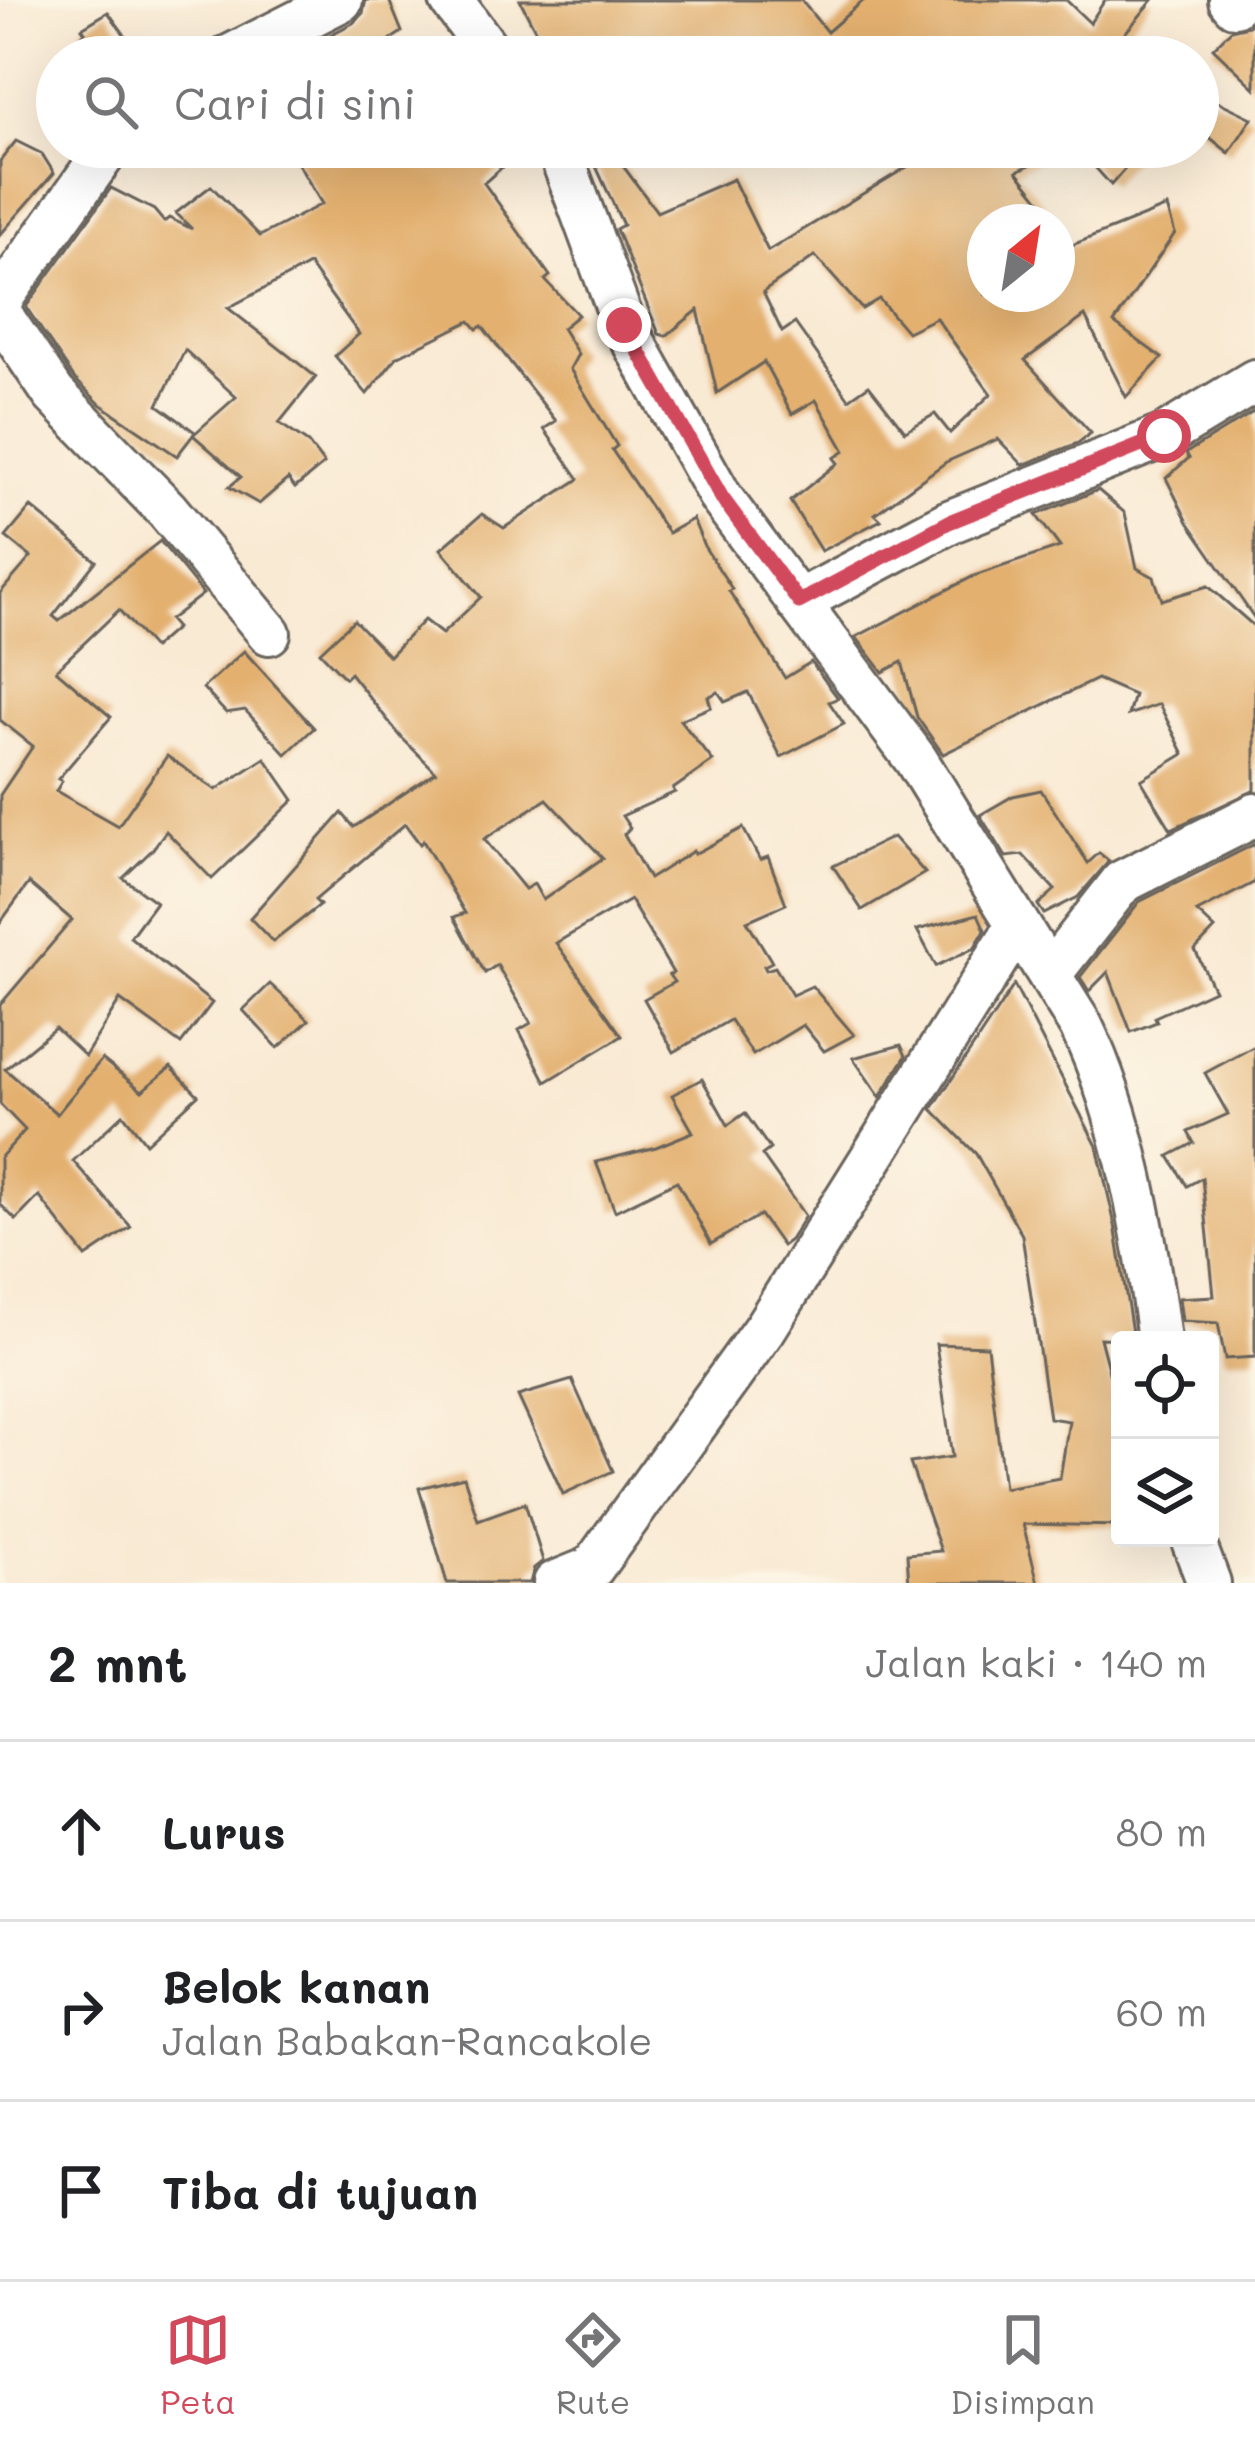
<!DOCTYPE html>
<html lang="id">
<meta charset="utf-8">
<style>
:root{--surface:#fff;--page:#f6f6f6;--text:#202124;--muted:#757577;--line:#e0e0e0;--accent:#d1495b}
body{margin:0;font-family:Mali,sans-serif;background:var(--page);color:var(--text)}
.controls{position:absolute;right:36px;bottom:36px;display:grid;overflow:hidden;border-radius:12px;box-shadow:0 12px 48px #0002}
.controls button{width:108px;height:108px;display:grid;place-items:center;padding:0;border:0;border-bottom:3px solid var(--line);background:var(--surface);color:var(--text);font:60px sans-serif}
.compass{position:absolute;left:967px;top:204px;width:108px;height:108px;border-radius:50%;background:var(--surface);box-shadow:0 12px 48px #0002;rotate:30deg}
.stop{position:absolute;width:36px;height:36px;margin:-27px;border:9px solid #d1495b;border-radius:50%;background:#fff}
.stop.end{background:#d1495b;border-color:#fff;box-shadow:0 3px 12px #0008}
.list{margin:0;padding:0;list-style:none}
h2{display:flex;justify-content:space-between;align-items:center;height:156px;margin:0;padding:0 48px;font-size:51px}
h2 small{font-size:39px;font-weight:400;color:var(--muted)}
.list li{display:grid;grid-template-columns:78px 1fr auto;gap:36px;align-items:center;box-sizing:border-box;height:180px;padding:0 48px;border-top:3px solid var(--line)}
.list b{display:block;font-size:45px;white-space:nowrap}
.list p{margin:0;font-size:39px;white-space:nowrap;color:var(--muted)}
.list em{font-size:39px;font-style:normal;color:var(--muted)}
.icon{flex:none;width:66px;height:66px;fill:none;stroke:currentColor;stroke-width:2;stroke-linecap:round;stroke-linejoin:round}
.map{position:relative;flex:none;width:1255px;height:1583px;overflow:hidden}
.search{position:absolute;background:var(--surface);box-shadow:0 12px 48px #0002;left:36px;right:36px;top:36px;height:132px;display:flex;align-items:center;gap:30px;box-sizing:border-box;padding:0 42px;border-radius:66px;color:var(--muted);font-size:45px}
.sheet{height:696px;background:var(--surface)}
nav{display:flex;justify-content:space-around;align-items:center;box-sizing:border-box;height:168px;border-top:3px solid var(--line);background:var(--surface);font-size:33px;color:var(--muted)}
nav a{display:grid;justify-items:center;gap:6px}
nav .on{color:var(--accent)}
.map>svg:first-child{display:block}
.building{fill:#e3b070;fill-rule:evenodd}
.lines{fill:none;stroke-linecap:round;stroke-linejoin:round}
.minor-casing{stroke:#69645c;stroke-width:48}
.minor{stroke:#fff;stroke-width:42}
.route{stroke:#d1495b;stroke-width:15}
</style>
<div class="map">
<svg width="1255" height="1583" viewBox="0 0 1255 1583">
<rect width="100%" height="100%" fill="#fcf5e5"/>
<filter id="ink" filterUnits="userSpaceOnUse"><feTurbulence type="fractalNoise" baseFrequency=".00833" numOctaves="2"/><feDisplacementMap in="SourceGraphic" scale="24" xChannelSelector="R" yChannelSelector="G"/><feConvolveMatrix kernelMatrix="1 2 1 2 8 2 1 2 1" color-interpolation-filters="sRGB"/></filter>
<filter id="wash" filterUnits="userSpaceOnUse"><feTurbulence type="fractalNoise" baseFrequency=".004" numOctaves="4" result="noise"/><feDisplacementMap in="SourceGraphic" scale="48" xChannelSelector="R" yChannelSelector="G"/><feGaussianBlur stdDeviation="2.7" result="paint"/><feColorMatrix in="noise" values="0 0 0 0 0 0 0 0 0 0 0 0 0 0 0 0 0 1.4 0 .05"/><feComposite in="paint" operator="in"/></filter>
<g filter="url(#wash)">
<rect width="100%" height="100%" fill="#f9ead4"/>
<g id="blocks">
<g class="building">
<path d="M366,0H389L402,32L364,57H287L353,23L363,13Z"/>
<path d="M520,0H801L827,32L864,0H1066L1090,23L1105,0H1153L1105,57H549Z"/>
<path d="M108,12L141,57H61L85,32L82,28Z"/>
<path d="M1255,18V88L1213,48L1231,30L1249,26Z"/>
<path d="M1198,92L1252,118L1229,153L1198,128Z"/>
<path d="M16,141L42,154L54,173L0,235V161Z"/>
<path d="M288,147H525L484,183L550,276L545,280L578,315L562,328L578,354L570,369L617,446L612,450L668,533L693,519L704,546L732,589L729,591L785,678L811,662L838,698L829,702L844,724L781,757L748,692L725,702L718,692L708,697L711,707L680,720L713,761L673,789L675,792L622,816L630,828L624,834L649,879L693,851L694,854L743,828L760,860L768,857L786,904L747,921L772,962L764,966L766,970L775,967L792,995L812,986L854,1035L824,1051L803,1025L753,1055L730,1020L674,1052L644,999L674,982L669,975L673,973L630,900L556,943L622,1036L546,1082L519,1030L531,1023L497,965L485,973L454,917L465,913L423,841L420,844L405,824L315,900L320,905L273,942L250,918L342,813L354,827L436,772L402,738L350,673L345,678L320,652L354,620L389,656L424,620L442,634L481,597L441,549L482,514L504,528L579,479L544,429L556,421L482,326L477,329L470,321L397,357L367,394L335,356L359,334L309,265L228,308L316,377L279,423L308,443L324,464L295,488L288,479L259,504L229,487L241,477L193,435L177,456L100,404L74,378L26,307L111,188L154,210L164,222L169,218L192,229L176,213L211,186L260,236L322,204ZM185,350L236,397L193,435L195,432L158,405ZM547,799L603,858L543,900L534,884L525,889L484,839Z"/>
<path d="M587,147H609L657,212L733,179L768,251L912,164L888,147H1070L1017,171L1058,222H985V294H1057V251L1167,207L1175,233L1114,323L1162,358L1126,397L1085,316L1025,360L1091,433L1078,443L1023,465L998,439L946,462L875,514L881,520L821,551L790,501L838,463L834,458L845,451L816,400L792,414L764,362L717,393L698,310L666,336L659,334L616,229L623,225ZM815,256L862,309L879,299L907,332L936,318L991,394L950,433L935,414L905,431L869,385L849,399L795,323L782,332L763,292Z"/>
<path d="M1077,147H1144L1111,185Z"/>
<path d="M1255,411V619L1188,522L1166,478L1189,458L1186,453Z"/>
<path d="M1098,490L1125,513L1137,568L1154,577L1162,600L1208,586L1255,627V790L1171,829L1141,780L1184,754L1159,704L1128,715L1134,695L1097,679L943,754L917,717L902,662L883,672L856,637L974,576L1060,547L1036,515Z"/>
<path d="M31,507L96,561L53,616L59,621L160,541L203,594L169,620L176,628L153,648L119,610L56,670L111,717L58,779L62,781L56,791L118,826L167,756L216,790L265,758L294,800L212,879L166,831L152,850L123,878L156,902L130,937L212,1003L181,1044L120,1000L85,1056L55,1028L5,1069L57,1114L102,1059L142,1091L171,1067L198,1095L146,1143L123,1114L73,1161L131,1227L86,1257L39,1196L16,1220L0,1204V1158L25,1130L0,1104V1005L72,920L29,883L0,923V795L33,746L0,720V593L31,557L6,537Z"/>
<path d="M244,651L314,728L286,754L245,710L226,713L203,688Z"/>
<path d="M1041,790L1088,863L1099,853L1109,861L1078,897L1044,914L1038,905L1055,890L1023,855L1006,857L980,815L1013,796Z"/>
<path d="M893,837L925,873L862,910L833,866Z"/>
<path d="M1255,844V882L1197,912L1215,929L1195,950L1214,990L1155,1017L1157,1022L1131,1032L1108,972L1089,991L1080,977L1139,902Z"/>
<path d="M978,914L985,930L974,948L936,966L917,930Z"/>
<path d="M270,984L309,1020L278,1048L243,1010Z"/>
<path d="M1014,985L1097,1146L1115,1225L1133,1339L1100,1338L1120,1415V1526L1023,1524L1038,1583H909L907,1554L941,1551L910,1463L952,1457L936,1344L987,1346L1004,1488L1060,1478L1069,1421L1049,1418L1022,1235L976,1154L932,1109Z"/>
<path d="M901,1045L906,1056L880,1097L853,1058Z"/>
<path d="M1255,1046V1357L1225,1359L1218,1323L1182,1321L1179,1298L1214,1296L1202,1178L1187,1186L1169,1156L1194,1143L1188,1132L1228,1114L1205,1073Z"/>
<path d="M702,1079L728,1125L745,1113L770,1149L762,1155L805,1216L790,1240L782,1246L760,1215L711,1244L677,1181L615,1211L596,1162L656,1147L693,1132L672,1095Z"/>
<path d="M572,1380L613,1471L563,1494L518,1396Z"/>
<path d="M464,1477L478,1520L525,1503L543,1561L534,1568L530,1583H447L419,1488Z"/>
</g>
</g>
</g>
<g filter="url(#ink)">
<use href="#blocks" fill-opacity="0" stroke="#69645c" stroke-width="3"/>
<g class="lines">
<g class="minor-casing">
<g id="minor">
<path d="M451,0L493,57"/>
<path d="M1230,0L1234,5"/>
<path d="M229,57L341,0"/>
<path d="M558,147L624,325L721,498L916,760L1081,1026C1125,1117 1146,1239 1159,1340"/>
<path d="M0,300L109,147"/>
<path d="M0,314L54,394L167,510L269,633"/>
<path d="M798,602L949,522L1164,436L1255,381"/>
<path d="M1050,974L1122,882L1255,815"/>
<path d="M1192,1538L1209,1583"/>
<path d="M555,1583L592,1568L765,1328L1018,925"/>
</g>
</g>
<use href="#minor" class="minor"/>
</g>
</g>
<g class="lines" filter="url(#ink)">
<path class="route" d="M624,325L722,498L799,602L949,522L1164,436"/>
</g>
</svg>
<div class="controls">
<button><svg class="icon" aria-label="locate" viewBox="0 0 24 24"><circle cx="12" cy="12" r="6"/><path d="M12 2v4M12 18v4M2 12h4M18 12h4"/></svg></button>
<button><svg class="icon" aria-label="layers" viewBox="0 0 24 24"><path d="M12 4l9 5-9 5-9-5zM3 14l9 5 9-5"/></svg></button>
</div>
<svg class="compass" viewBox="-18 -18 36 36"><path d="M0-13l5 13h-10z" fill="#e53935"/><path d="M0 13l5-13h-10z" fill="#757577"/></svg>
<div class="stop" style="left:1164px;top:436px"></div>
<div class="stop end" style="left:624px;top:325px"></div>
<div class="search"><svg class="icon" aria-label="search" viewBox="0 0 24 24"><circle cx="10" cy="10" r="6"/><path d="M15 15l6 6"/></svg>Cari di sini</div>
</div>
<section class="sheet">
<h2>2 mnt<small>Jalan kaki · 140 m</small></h2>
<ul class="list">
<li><svg class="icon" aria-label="ahead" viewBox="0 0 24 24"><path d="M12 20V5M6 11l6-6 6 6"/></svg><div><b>Lurus</b></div><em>80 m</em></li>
<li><svg class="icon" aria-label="right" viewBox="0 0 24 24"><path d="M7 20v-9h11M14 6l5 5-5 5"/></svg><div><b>Belok kanan</b><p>Jalan Babakan-Rancakole</p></div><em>60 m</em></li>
<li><svg class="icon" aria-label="arrive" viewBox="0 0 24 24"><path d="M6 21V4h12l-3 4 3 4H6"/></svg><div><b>Tiba di tujuan</b></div></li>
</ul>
</section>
<nav>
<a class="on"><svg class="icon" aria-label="map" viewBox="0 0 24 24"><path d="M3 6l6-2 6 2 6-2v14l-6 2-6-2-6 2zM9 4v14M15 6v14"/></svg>Peta</a>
<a><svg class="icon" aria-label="directions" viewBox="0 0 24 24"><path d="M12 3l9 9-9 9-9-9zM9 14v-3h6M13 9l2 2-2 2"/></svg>Rute</a>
<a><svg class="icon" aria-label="saved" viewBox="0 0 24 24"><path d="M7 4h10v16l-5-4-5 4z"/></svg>Disimpan</a>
</nav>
